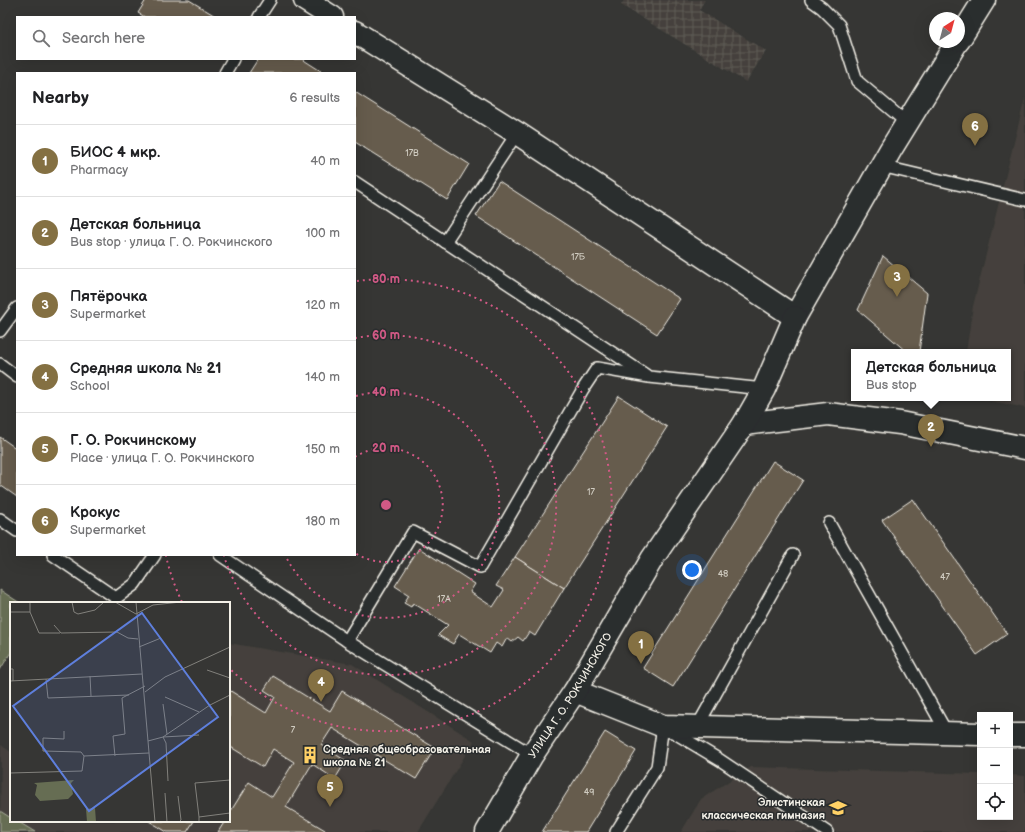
<!DOCTYPE html>
<meta charset="utf-8">
<style>
:root{--surface:#fff;--page:#f6f6f6;--text:#202124;--muted:#757577;--line:#e0e0e0;--accent:#847042}
body{margin:0;font-family:"Balsamiq Sans",sans-serif;background:var(--page);color:var(--text)}
.controls{position:absolute;right:12px;bottom:12px;display:grid;overflow:hidden;border-radius:0px;box-shadow:0 4px 16px #0002}
.controls button{width:36px;height:36px;display:grid;place-items:center;padding:0;border:0;border-bottom:1px solid var(--line);background:var(--surface);color:var(--text);font:20px sans-serif}
.compass{position:absolute;left:929px;top:12px;width:36px;height:36px;border-radius:50%;background:var(--surface);box-shadow:0 4px 16px #0002;rotate:36deg}
.you{position:absolute;left:692px;top:570px;width:14px;height:14px;margin:-10px;border:3px solid #fff;border-radius:50%;background:#1a73e8;box-shadow:0 0 0 6px #1a73e833}
.badge{display:grid;place-items:center;width:26px;height:26px;border-radius:50%;background:var(--accent);color:#fff;font-size:13px;font-weight:700}
.pin{position:absolute;translate:-50% -33px;filter:drop-shadow(0 1px 2px #0008)}
.pin::after{content:'';position:absolute;top:21px;width:14px;height:12px;background:inherit;clip-path:polygon(0 0,100% 0,50% 100%)}
.popup{position:absolute;left:851px;top:349px;width:160px;height:52px;box-sizing:border-box;display:grid;place-content:center;border-radius:0px;background:var(--surface);filter:drop-shadow(0 1px 3px #0005);font-size:13px;white-space:nowrap;color:var(--muted)}
.popup b{font-size:15px;color:var(--text)}
.popup::after{content:'';position:absolute;left:50%;top:100%;margin-left:-8px;border:8px solid transparent;border-top-color:var(--surface)}
.list{margin:0;padding:0;list-style:none}
h2{display:flex;justify-content:space-between;align-items:center;height:52px;margin:0;padding:0 16px;font-size:17px}
h2 small{font-size:13px;font-weight:400;color:var(--muted)}
.list li{display:grid;grid-template-columns:26px 1fr auto;gap:12px;align-items:center;box-sizing:border-box;height:72px;padding:0 16px;border-top:1px solid var(--line)}
.list b{display:block;font-size:15px;white-space:nowrap}
.list p{margin:0;font-size:13px;white-space:nowrap;color:var(--muted)}
.list em{font-size:13px;font-style:normal;color:var(--muted)}
.icon{flex:none;width:22px;height:22px;fill:none;stroke:currentColor;stroke-width:2;stroke-linecap:round;stroke-linejoin:round}
.map{position:relative;flex:none;width:1025px;height:832px;overflow:hidden}
.search{position:absolute;background:var(--surface);box-shadow:0 4px 16px #0002;left:16px;top:16px;width:340px;height:44px;display:flex;align-items:center;gap:10px;box-sizing:border-box;padding:0 14px;border-radius:0px;color:var(--muted);font-size:15px}
.panel{position:absolute;background:var(--surface);box-shadow:0 4px 16px #0002;left:16px;top:72px;width:340px;height:484px;border-radius:0px}
.map>svg:first-child{display:block}
.built{fill:#44413c}
.industrial{fill:url(#industrial-grid)}
.green{fill:#666d53;stroke:#adaf9e}
.building{fill:#665b4d;stroke:#f4f1e8}
.lines{fill:none;stroke-linecap:round;stroke-linejoin:round}
.service-casing{stroke:#f4f1e8;stroke-width:14}
.minor-casing{stroke:#f4f1e8;stroke-width:25}
.tertiary-casing{stroke:#f4f1e8;stroke-width:25}
.service{stroke:#2a2d2e;stroke-width:11}
.minor{stroke:#2a2d2e;stroke-width:22}
.tertiary{stroke:#2a2d2e;stroke-width:22}
.ring{fill:none;stroke:#d15985;stroke-width:2;stroke-dasharray:2 4}
.labels{text-anchor:middle;stroke-width:3;stroke-linejoin:round;paint-order:stroke}
.number-label{font-size:9px;fill:#d0ccc1}
.street-label{font-size:11px;fill:#f4f1e8;stroke:#2a2d2e}
.poi-label{font-size:11px;font-weight:bold;fill:#f4f1e8;stroke:#2a2d2e;text-anchor:start}
.inset-road{fill:none;stroke:#82817c;stroke-width:1}
.view{fill:#5e7fdd;fill-opacity:0.15;stroke:#5e7fdd;stroke-width:2}
.inset-edge{fill:none;stroke:#f4f1e8;stroke-width:2}
.centre{fill:#d15985;stroke:#2a2d2e;stroke-width:2}
.ring-label{font-size:12px;text-anchor:middle;font-weight:bold;fill:#d15985;stroke:#2a2d2e;stroke-width:3;stroke-linejoin:round;paint-order:stroke}
</style>
<div class="map">
<svg width="1025" height="832" viewBox="0 0 1025 832">
<defs>
<pattern id="industrial-grid" width="8" height="8" patternUnits="userSpaceOnUse"><rect width="8" height="8" fill="#44413c"/><path d="M0 4h8M4 0v8" fill="none" stroke="#605d58"/></pattern>
</defs>
<rect width="100%" height="100%" fill="#363634"/>
<filter id="ink" filterUnits="userSpaceOnUse"><feTurbulence type="fractalNoise" baseFrequency=".025" numOctaves="2"/><feDisplacementMap in="SourceGraphic" scale="8" xChannelSelector="R" yChannelSelector="G"/><feConvolveMatrix kernelMatrix="1 2 1 2 8 2 1 2 1" color-interpolation-filters="sRGB"/></filter>
<g filter="url(#ink)">
<g class="built">
<path d="M1025,98V408L976,398H1008V352H966L973,306Z"/>
<path d="M229,643L352,664L474,741L418,832H0L1,745L11,752V821H229Z"/>
<path d="M751,767L980,774V817H1010V775L1025,776V832H681L701,799Z"/>
</g>
<path class="industrial" d="M624,0H705L699,10L766,51L746,82L621,5Z"/>
<g class="green">
<path d="M0,590L20,603H11V652L0,670Z"/>
<path d="M0,811L11,818V821H17L35,832H0Z"/>
</g>
<g class="building">
<path d="M146,0H189L217,17H145L138,13Z"/>
<path d="M258,59H302L324,73H249Z"/>
<path d="M355,92L469,164L447,200L355,142Z"/>
<path d="M499,181L680,299L657,334L476,216Z"/>
<path d="M883,256L927,293L919,352H907L858,310Z"/>
<path d="M619,396L667,427L564,588L515,557Z"/>
<path d="M0,437L17,449V497L0,485Z"/>
<path d="M773,461L803,480L673,687L643,668Z"/>
<path d="M913,499L1007,634L977,655L882,520Z"/>
<path d="M419,548L475,584L470,592L493,607L504,590L496,586L515,557L564,588L535,636L529,632L523,641L518,637L512,642L507,638L502,647L496,643L490,653L459,634L453,644L438,635L448,625L413,603L411,607L404,603L409,595L395,586Z"/>
<path d="M273,676L330,711L342,691L435,748L416,779L332,728L321,745L346,761L335,779L312,764L286,807L325,830L324,832H218L225,821H229V814L249,782L272,797L294,762L273,749L263,767L229,746V690L266,713L275,697L264,690Z"/>
<path d="M605,732L636,751L586,832H542Z"/>
<path d="M149,821H194L187,832H167Z"/>
</g>
<g class="lines">
<g class="service-casing">
<g id="service">
<path d="M811,0L822,8L839,25L857,81L907,123"/>
<path d="M259,17L270,0"/>
<path d="M225,73L233,59"/>
<path d="M881,166L1025,200"/>
<path d="M355,182L646,375"/>
<path d="M445,242L517,133"/>
<path d="M0,331L17,308"/>
<path d="M0,364L17,377"/>
<path d="M0,519L17,531"/>
<path d="M829,523L947,733"/>
<path d="M53,555L116,598L135,584L155,555"/>
<path d="M220,555L347,641L532,755"/>
<path d="M347,641L413,532L480,567L583,389L597,368L649,377L764,389"/>
<path d="M697,727L793,555"/>
<path d="M616,832L657,767L663,726L720,760L827,832"/>
</g>
</g>
<g class="minor-casing">
<g id="minor">
<path d="M305,0L332,17"/>
<path d="M355,32L517,133L795,317L891,149L957,42"/>
<path d="M959,40L984,0"/>
<path d="M575,691L663,726L980,734"/>
<path d="M1010,735H1025"/>
</g>
</g>
<g class="tertiary-casing">
<g id="tertiary">
<path d="M744,424L828,414L900,423L1025,448"/>
<path id="s1" d="M487,832L532,755L575,691L652,559L744,424L764,389L795,317"/>
</g>
</g>
<use href="#service" class="service"/>
<use href="#minor" class="minor"/>
<use href="#tertiary" class="tertiary"/>
</g>
</g>
<g class="ring">
<path d="M355 457A57 57 0 1 1 355 553"/>
<path d="M356 396A113 113 0 1 1 285 555"/>
<path d="M355 338A170 170 0 1 1 224 556"/>
<path d="M182 602A226 226 0 0 1 166 556M357 281A226 226 0 1 1 229 668"/>
</g>
<defs>
<g id="building-bare" transform="scale(1.38)"><path d="M-4-6H4V6H1V3H-1V6H-4ZM-2.5-4.3h1.7v1.8h-1.7ZM.8-4.3h1.7v1.8H.8ZM-2.5-1h1.7V.8h-1.7ZM.8-1h1.7V.8H.8Z" fill="#ffd166" stroke="#2a2d2e" stroke-width="2.5" paint-order="stroke"/></g>
<g id="school-bare" transform="scale(1.38)"><path d="M0-5L7-2L0 1L-7-2ZM-4 1L0 2.5L4 1V4Q0 6-4 4Z" fill="#ffd166" stroke="#2a2d2e" stroke-width="2.5" paint-order="stroke"/></g>
</defs>
<g fill-rule="evenodd">
<use href="#building-bare" x="310" y="755"/>
<use href="#school-bare" x="838" y="808"/>
</g>
<g class="labels">
<g class="number-label">
<text x="412" y="156">17В</text>
<text x="578" y="260">17Б</text>
<text x="591" y="495">17</text>
<text x="723" y="577">48</text>
<text x="945" y="580">47</text>
<text x="444" y="602">17А</text>
<text x="293" y="733">7</text>
<text x="589" y="795">49</text>
</g>
<g class="street-label">
<text dy="4" stroke="none"><textPath href="#s1" startOffset="160">УЛИЦА Г. О. РОКЧИНСКОГО</textPath></text>
</g>
<g class="poi-label">
<text x="323" y="753">Средняя общеобразовательная<tspan x="323" dy="13">школа № 21</tspan></text>
<text x="825" y="806" text-anchor="end">Элистинская<tspan x="825" dy="13">классическая гимназия</tspan></text>
</g>
</g>
<g transform="translate(10 602)">
<rect width="220" height="220" fill="#363634"/>
<path d="M64,178L61,181L63,192L58,197L30,199L25,193L27,183L24,181ZM85,206L86,220H77L76,207Z" fill="#666d53"/>
<path class="inset-road" d="M62,0L64,10L68,12L85,8L94,0M105,0L126,12M126,0L145,220M0,10H20V0M20,10L29,31H50M126,12L143,3L171,0M44,23L51,31L107,30L118,36L128,37M129,45L151,36M0,67H3V79M197,68L220,76M80,74L81,94M36,77L38,96L119,93M0,79L132,72M135,90L155,75L220,45M155,95L189,110M153,102L157,132M54,129V137L33,136V149L71,150L74,154M138,139L153,135L200,103L220,93M105,154L103,134L115,132L112,96L135,84M0,171L72,169L74,154L139,151M158,179L156,141L153,135L189,133M155,191L157,220M168,194L171,218L169,220M189,215L185,181L220,178M189,220V215L220,211"/>
<path class="view" d="M132,11L208,115L79,209L3,104Z"/>
<rect width="220" height="220" class="inset-edge"/>
</g>
<circle cx="386" cy="505" r="6" class="centre"/>
<g class="ring-label">
<text x="386" y="283">80 m</text>
<text x="386" y="339">60 m</text>
<text x="386" y="396">40 m</text>
<text x="386" y="452">20 m</text>
</g>
</svg>
<div class="controls">
<button>+</button>
<button>−</button>
<button><svg class="icon" aria-label="locate" viewBox="0 0 24 24"><circle cx="12" cy="12" r="6"/><path d="M12 2v4M12 18v4M2 12h4M18 12h4"/></svg></button>
</div>
<svg class="compass" viewBox="-18 -18 36 36"><path d="M0-13l5 13h-10z" fill="#e53935"/><path d="M0 13l5-13h-10z" fill="#757577"/></svg>
<div class="you"></div>
<div class="pin badge" style="left:641px;top:664px">1</div>
<div class="pin badge" style="left:931px;top:447px">2</div>
<div class="popup"><b>Детская больница</b>Bus stop</div>
<div class="pin badge" style="left:897px;top:297px">3</div>
<div class="pin badge" style="left:321px;top:702px">4</div>
<div class="pin badge" style="left:330px;top:807px">5</div>
<div class="pin badge" style="left:975px;top:146px">6</div>
<div class="search"><svg class="icon" aria-label="search" viewBox="0 0 24 24"><circle cx="10" cy="10" r="6"/><path d="M15 15l6 6"/></svg>Search here</div>
<section class="panel">
<h2>Nearby<small>6 results</small></h2>
<ul class="list">
<li><span class="badge">1</span><div><b>БИОС 4 мкр.</b><p>Pharmacy</p></div><em>40 m</em></li>
<li><span class="badge">2</span><div><b>Детская больница</b><p>Bus stop · улица Г. О. Рокчинского</p></div><em>100 m</em></li>
<li><span class="badge">3</span><div><b>Пятёрочка</b><p>Supermarket</p></div><em>120 m</em></li>
<li><span class="badge">4</span><div><b>Средняя школа № 21</b><p>School</p></div><em>140 m</em></li>
<li><span class="badge">5</span><div><b>Г. О. Рокчинскому</b><p>Place · улица Г. О. Рокчинского</p></div><em>150 m</em></li>
<li><span class="badge">6</span><div><b>Крокус</b><p>Supermarket</p></div><em>180 m</em></li>
</ul>
</section>
</div>
